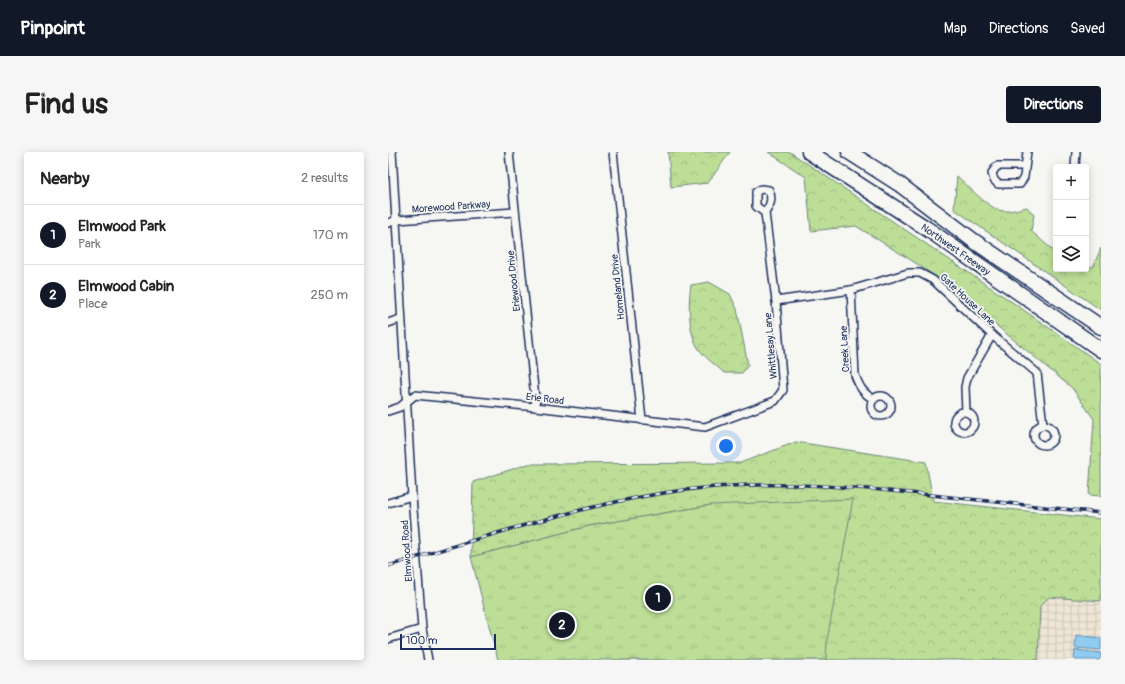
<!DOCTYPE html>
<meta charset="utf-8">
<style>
:root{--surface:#fff;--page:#f6f6f6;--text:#222;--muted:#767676;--line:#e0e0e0;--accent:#111827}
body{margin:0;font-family:Pangolin,sans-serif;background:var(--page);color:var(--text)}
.controls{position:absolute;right:12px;top:12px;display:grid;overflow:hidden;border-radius:4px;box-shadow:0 2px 10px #0003}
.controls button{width:36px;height:36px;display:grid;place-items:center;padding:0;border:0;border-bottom:1px solid var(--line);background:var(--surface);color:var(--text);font:20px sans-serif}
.scale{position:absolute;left:12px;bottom:10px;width:96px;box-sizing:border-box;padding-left:4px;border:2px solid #1b2f5e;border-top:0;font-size:11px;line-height:14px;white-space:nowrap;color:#1b2f5e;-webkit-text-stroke:3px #f6f6f2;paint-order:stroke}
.you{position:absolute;left:338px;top:294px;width:14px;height:14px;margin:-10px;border:3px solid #fff;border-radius:50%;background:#1a73e8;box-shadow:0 0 0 6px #1a73e833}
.badge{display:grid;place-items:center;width:26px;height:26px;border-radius:50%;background:var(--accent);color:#fff;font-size:13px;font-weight:700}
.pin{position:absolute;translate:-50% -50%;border:2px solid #fff;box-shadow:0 1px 4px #0006}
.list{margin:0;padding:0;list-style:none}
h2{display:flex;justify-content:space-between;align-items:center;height:52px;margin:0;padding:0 16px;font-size:17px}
h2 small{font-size:13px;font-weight:400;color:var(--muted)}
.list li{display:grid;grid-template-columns:26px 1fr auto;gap:12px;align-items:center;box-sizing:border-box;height:60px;padding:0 16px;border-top:1px solid var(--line)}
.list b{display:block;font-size:15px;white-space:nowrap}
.list p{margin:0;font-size:13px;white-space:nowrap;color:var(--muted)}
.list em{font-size:13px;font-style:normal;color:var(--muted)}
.icon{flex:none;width:22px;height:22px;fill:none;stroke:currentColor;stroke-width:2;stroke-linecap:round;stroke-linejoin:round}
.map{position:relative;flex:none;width:713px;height:508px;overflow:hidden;border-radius:4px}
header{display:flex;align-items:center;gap:24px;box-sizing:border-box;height:56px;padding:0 20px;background:var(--accent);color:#fff}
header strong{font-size:19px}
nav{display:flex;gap:22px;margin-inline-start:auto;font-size:14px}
.intro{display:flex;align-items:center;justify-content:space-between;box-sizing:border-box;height:96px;padding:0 24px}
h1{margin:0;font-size:28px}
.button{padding:10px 18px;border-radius:4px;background:var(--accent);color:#fff;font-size:14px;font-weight:700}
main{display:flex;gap:24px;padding:0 24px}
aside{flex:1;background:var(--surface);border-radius:4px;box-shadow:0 2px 10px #0003}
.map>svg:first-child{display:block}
.industrial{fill:url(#industrial-grid)}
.forest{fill:url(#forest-crowns);stroke:#6c867a}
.park{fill:url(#park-tufts);stroke:#6c867a}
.water{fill:#8fccf0;stroke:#618db6}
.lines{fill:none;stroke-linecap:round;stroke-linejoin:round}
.minor-casing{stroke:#1b2f5e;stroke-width:10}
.motorway-casing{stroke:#1b2f5e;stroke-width:17}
.minor{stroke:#f6f6f2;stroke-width:7}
.motorway{stroke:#f6f6f2;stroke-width:14}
.rail-casing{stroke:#1b2f5e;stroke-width:3.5}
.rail{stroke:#f6f6f2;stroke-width:2;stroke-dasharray:6;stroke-linecap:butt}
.labels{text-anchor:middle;stroke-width:3.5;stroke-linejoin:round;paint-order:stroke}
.street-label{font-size:10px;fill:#1b2f5e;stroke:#f6f6f2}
</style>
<header>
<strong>Pinpoint</strong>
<nav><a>Map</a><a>Directions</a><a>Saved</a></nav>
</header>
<div class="intro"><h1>Find us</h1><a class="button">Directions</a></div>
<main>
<aside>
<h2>Nearby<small>2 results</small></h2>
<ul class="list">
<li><span class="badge">1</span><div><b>Elmwood Park</b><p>Park</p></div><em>170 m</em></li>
<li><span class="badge">2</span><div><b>Elmwood Cabin</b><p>Place</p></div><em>250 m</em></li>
</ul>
</aside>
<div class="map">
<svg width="713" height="508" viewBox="0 0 713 508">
<defs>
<pattern id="industrial-grid" width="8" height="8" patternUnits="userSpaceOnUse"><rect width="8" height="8" fill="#eee5d5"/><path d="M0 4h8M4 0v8" fill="none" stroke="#ccc5b9"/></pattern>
<pattern id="forest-crowns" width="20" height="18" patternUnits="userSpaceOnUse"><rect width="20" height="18" fill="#bdde97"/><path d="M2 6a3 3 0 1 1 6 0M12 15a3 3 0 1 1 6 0" fill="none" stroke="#a2bf85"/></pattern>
<pattern id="park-tufts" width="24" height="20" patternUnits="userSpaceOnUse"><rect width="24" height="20" fill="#bdde97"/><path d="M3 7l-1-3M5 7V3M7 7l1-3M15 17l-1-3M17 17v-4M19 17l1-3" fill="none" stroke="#a2bf85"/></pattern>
</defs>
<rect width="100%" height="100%" fill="#f6f6f2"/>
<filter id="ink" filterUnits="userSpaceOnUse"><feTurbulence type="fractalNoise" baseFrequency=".025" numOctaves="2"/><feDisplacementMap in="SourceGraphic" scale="8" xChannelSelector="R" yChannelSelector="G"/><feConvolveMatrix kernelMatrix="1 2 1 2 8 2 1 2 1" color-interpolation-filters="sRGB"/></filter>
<g filter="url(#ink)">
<path class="industrial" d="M661,445L713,449V508H650L652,454Z"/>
<g class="forest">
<path d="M280,0H342L320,31L283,35Z"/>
<path d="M380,0H402L624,150L713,212V344L701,343L706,267L684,236L558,132L526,110L468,74L423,79L418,25Z"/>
<path d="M569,24C579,33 598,54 611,58C619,61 630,57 639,55L646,63L643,79L668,101V117H698V115H705L713,96V158L566,57Z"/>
<path d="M321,130L342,142L349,157L360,213L354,221H336C328,213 317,206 311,197C300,182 300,150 303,133Z"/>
<path d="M408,290L538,310L545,349L713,367V449L661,445L652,454L650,508H224L323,353L201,374L83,405L85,330L140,312L352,311Z"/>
</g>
<path class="park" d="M465,347L439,488L438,508H110L83,405L201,374L323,353Z"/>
<g class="water">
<path d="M688,483L713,486V498L687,496Z"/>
<path d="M687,498L713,501V508H686Z"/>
</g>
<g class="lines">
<g class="minor-casing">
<g id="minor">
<path d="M4,0L24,344L34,477L40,508"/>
<path d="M121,0L148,255"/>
<path d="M225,0L254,268"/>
<path d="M637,14H609L604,21L606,28L610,32H632L636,25L639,0"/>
<path d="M687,15L688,0"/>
<path d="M0,71L9,68L127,60"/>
<path d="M463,138L467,223C471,234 475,242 486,247"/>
<path d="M388,149L463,138L520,121H532L545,128L604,183L649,221L655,273"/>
<path d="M0,171L12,167"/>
<circle cx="493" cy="254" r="10"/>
<path d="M0,259L12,255L27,243L148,255L317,275L387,249L395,238L388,149L377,61C382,53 385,48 381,38L373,37L368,40V54L377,61"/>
<circle cx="576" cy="270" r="10"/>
<path d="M578,260L577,235L579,226L604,183"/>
<circle cx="656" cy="283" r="10"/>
<path d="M0,351L24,344"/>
<path d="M0,487L34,477"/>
</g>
</g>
<g class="motorway-casing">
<g id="motorway">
<path d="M421,0L538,76L713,198"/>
<path d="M461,0L511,32L586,89L713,175"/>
</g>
</g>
<use href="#minor" class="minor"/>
<use href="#motorway" class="motorway"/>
<g class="rail-casing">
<path id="rail" d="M0,414C95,386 190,353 289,339C374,327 458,334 543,343C600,349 656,355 713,361"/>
</g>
<use href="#rail" class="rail"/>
</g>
</g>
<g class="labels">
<g class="street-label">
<text transform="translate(63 54) rotate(-4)" y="4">Morewood Parkway</text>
<text transform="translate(568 97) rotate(35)" y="4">Northwest Freeway</text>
<text transform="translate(125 129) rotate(-96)" y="4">Eriewood Drive</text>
<text transform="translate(229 135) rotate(-96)" y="4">Homeland Drive</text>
<text transform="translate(580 147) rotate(43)" y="4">Gate House Lane</text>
<text transform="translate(382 194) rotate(-95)" y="4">Whittlesay Lane</text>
<text transform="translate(456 197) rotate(-93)" y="4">Creek Lane</text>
<text transform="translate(157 246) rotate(7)" y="4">Erie Road</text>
<text transform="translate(18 399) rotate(-94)" y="4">Elmwood Road</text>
</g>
</g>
</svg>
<div class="controls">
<button>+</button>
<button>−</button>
<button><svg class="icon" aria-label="layers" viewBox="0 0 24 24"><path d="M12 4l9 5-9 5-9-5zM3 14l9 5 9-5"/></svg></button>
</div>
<div class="scale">100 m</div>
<div class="you"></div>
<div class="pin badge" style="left:270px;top:446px">1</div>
<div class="pin badge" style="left:174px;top:473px">2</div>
</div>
</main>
